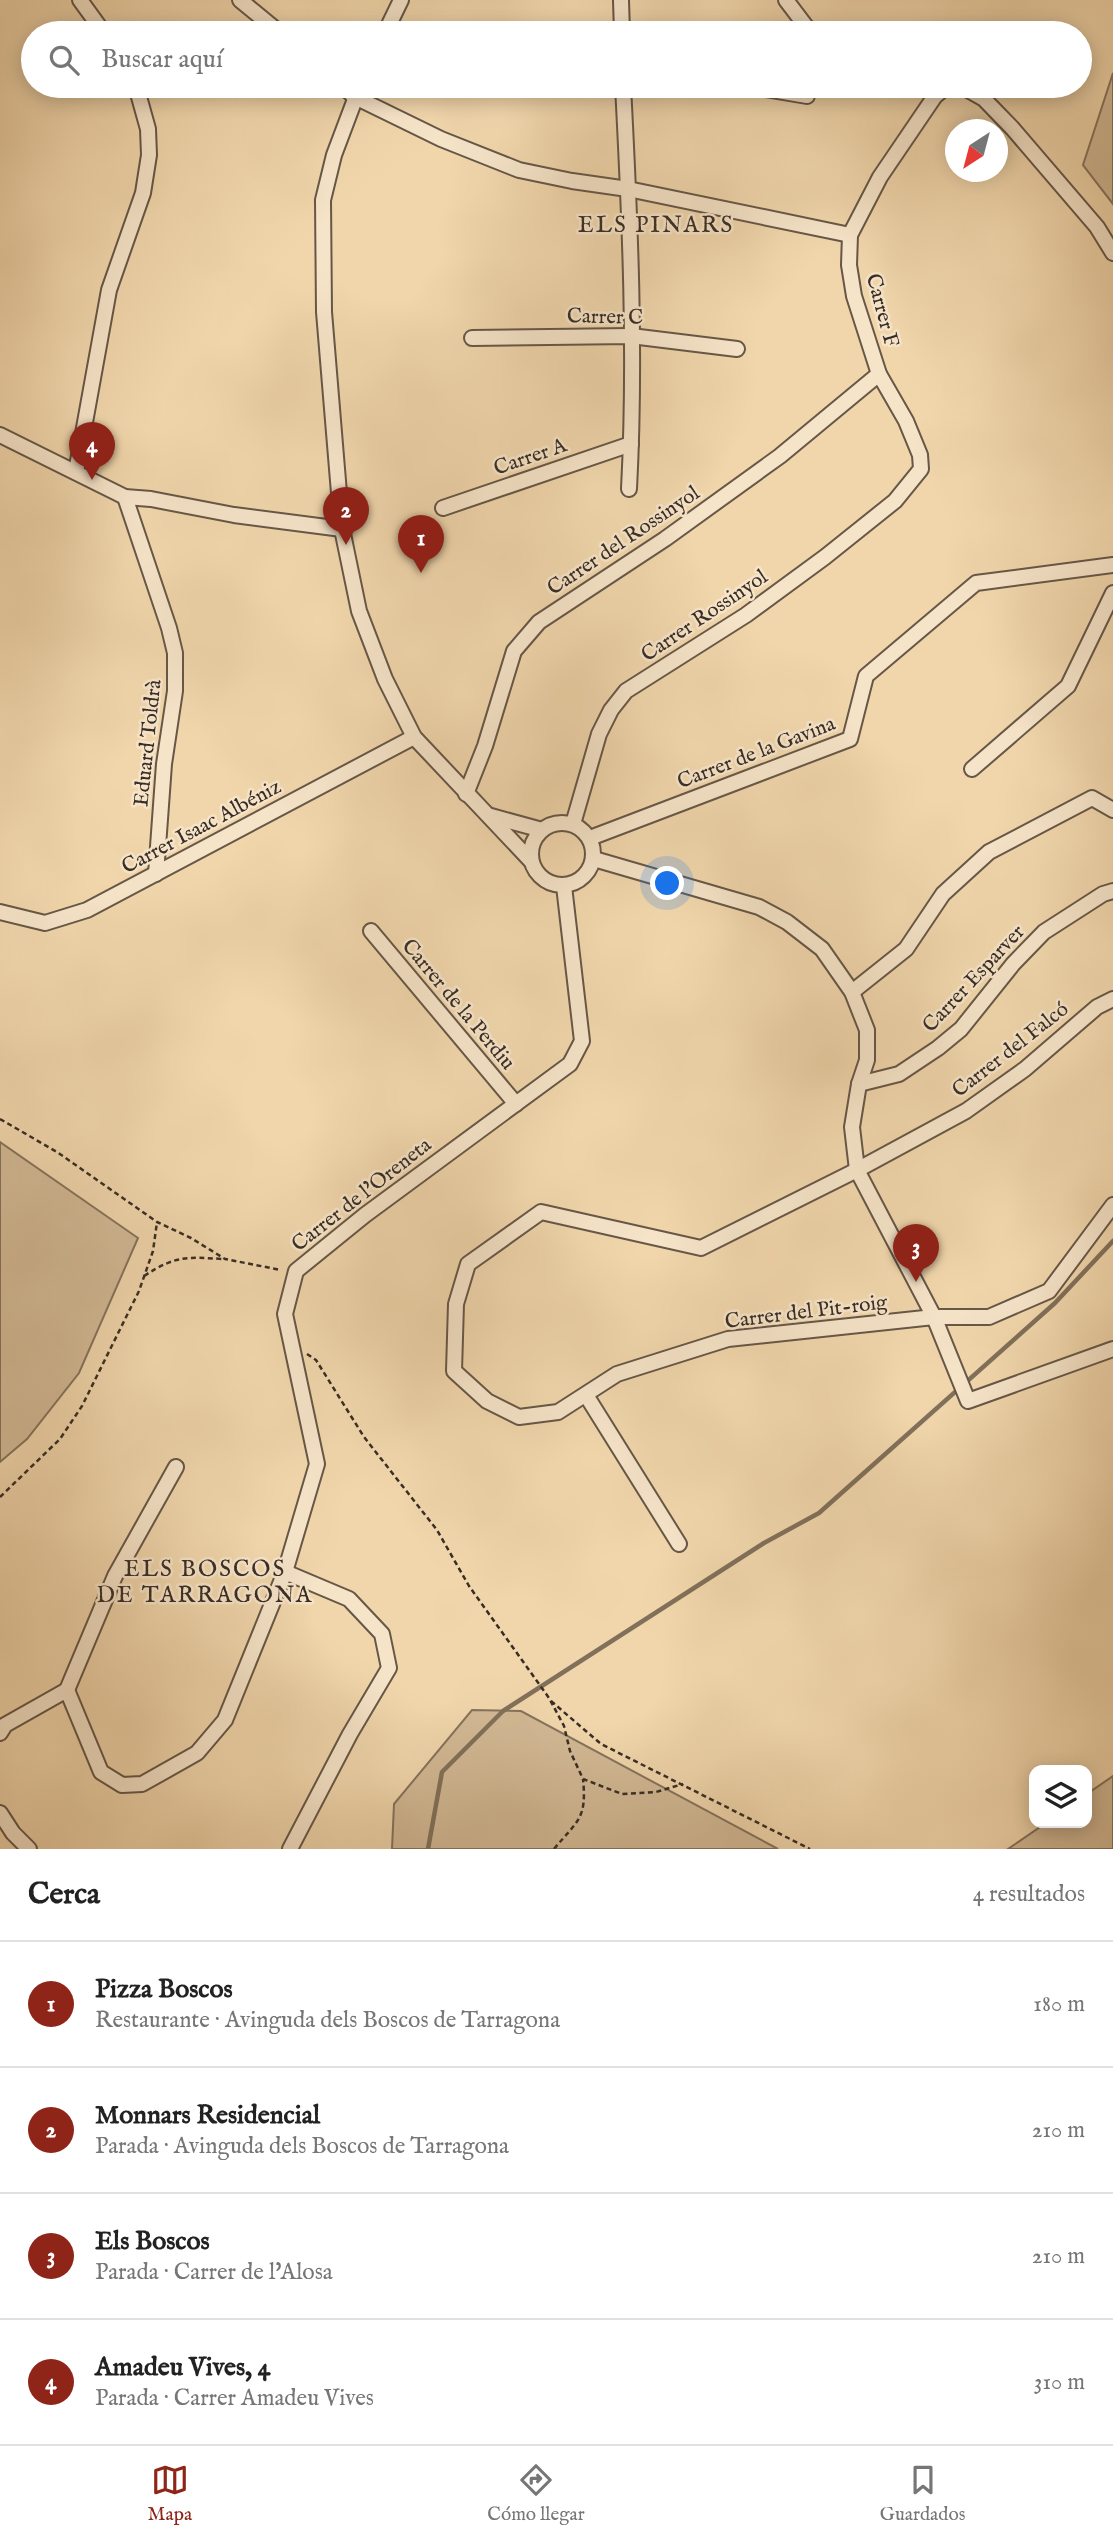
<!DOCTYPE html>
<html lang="es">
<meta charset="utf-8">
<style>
:root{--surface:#fff;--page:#f6f6f6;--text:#222;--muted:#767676;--line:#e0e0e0;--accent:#8f2418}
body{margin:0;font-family:"IM FELL English",serif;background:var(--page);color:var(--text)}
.controls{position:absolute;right:21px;bottom:21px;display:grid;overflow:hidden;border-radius:14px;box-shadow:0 4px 18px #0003}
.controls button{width:63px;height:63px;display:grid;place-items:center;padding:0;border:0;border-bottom:2px solid var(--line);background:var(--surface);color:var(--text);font:35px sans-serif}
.compass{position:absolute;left:945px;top:119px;width:63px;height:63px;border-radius:50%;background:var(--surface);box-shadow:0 4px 18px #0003;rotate:216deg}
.you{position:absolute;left:668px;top:884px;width:24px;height:24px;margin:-18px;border:5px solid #fff;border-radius:50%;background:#1a73e8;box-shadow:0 0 0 10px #1a73e833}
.badge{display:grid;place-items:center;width:46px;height:46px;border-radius:50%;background:var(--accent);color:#fff;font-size:23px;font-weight:700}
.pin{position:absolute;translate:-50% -58px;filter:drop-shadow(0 2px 4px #0008)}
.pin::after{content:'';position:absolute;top:37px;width:24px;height:21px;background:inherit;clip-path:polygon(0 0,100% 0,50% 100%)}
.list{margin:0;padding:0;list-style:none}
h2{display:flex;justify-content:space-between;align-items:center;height:91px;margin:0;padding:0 28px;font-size:30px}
h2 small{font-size:23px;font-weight:400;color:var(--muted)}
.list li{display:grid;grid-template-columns:46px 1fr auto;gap:21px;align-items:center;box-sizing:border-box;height:126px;padding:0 28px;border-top:2px solid var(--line)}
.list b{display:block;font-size:26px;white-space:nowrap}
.list p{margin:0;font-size:23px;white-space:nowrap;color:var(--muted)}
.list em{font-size:23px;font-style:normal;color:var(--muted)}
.icon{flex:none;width:38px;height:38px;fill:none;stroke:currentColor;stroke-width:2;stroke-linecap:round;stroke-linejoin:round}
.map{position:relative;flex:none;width:1113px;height:1849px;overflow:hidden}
.search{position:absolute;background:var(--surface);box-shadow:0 4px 18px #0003;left:21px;right:21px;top:21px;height:77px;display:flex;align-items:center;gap:18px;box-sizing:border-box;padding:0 24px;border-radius:38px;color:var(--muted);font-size:26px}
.sheet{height:595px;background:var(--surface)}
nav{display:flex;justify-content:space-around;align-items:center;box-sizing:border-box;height:98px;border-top:2px solid var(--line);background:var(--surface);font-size:19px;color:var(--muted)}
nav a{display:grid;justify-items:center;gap:4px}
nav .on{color:var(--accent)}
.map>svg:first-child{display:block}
.green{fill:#d2b995;stroke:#85735d;stroke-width:2}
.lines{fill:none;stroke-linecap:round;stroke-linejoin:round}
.stream{stroke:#81705a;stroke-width:4.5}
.street-casing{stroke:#665747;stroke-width:18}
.path{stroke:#382d25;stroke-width:2.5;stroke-dasharray:5 3.5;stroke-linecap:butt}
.street{stroke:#f6e4c9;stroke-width:14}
.labels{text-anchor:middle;stroke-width:5;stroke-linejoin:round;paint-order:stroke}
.street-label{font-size:21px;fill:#382d25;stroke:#f6e4c9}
.neighbourhood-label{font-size:23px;letter-spacing:2px;fill:#382d25;stroke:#f6e4c9}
</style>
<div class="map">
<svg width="1113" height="1849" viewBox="0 0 1113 1849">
<rect width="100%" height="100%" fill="#f1d6ac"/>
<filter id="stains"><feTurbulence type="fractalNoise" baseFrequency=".00286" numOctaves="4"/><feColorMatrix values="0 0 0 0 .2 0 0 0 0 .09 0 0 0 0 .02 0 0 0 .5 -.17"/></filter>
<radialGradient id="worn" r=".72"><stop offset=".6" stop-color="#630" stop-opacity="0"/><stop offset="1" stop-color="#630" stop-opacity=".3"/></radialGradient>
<g class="green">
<path d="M1113,73V204L1083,165Z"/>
<path d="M0,1142L138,1238L79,1373L27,1439L0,1462Z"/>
<path d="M472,1710L521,1711L778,1849H392L394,1804Z"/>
<path d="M1113,1776V1849H1008L1046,1823H1087V1794Z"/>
</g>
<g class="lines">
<path class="stream" d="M428,1849L442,1772L503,1711L764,1543L819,1513L1055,1303L1113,1241"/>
<g class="street-casing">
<g id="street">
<path d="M80,0L104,33"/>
<path d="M240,0L280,33"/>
<path d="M621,0L622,33"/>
<path d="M786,0L811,33"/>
<path d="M385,33L401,0"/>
<path d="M342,86L355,97L441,139L519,170L572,181L628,189L850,235"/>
<path d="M360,86L334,155L323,200L324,312L342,529L359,611L385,679L414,737L531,861"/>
<path d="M623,86C630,220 636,355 629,489"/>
<path d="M748,86L807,96"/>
<path d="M961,86L984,99L1013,129L1097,227L1113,253"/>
<path d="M472,338L631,336L737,349"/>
<path d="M0,435L125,497L151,499L234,515L342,529"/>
<path d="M76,472L109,290L143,193L149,155L148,129L136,86"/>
<path d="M125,497L169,628L175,653V691L164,764L156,874"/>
<path d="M443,508L631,444"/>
<path d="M972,769L1068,686L1113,593"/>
<path d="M466,794L485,746L514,651L539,622L665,539L780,456L879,374"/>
<path d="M491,816L542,830"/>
<circle cx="562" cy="854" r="31"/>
<path d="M573,824L599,734L611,710L626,691L746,615L825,557L895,501L921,469L920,455L906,421L879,374L854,296L849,265L850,235L880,177L935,96L947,86"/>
<path d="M590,838L850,739L866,676L976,583L1113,565"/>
<path d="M594,859L759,907L787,922L822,949L852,992L867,1030V1060L859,1084L852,1127L857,1170L934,1317L968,1401L1113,1349"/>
<path d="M0,912L45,923L87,910L414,737"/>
<path d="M371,931L516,1104"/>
<path d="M852,992L906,949L943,894L989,852L1092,798L1113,810"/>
<path d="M1113,999L1097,1007L1025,1069L966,1111L857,1170L701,1248L541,1212L468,1264L456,1304L454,1371L487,1401L519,1417L558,1412L617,1374L728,1339L934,1317H989L1049,1291L1113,1205"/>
<path d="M859,1084L899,1074L938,1048L961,1029L1013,964L1044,932L1103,894L1113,891"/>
<path d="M586,1395L679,1544"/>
<path d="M285,1572L349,1599L382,1634L389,1668L350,1734L290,1849"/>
<path d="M67,1690L115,1576L176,1467"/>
<path d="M0,1733L5,1725L67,1690L101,1772L122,1785L142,1784L197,1753L225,1720L285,1572L317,1464L285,1314L296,1271L365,1215L570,1064L582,1041L564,886"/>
<path d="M0,1813L13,1833L29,1849"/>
</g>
</g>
<g class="path">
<path d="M0,1119L57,1152L157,1222L191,1238L225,1259L281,1270"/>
<path d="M144,1276C176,1255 187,1257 223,1259"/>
<path d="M307,1354L316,1360L364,1437L437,1530L469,1586L549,1698L564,1726L570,1751L583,1779L622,1794L656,1792L683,1784"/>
<path d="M0,1497L60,1439L82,1406L139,1291L153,1251L157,1222"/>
<path d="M551,1701L601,1744L810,1849"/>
<path d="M554,1849C578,1820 587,1819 583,1779"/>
</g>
<use href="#street" class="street"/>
</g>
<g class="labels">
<g class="street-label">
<text transform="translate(883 310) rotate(75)" y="7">Carrer F</text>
<text transform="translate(605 316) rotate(1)" y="7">Carrer C</text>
<text transform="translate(530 456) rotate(-19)" y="7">Carrer A</text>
<text transform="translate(623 540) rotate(-34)" y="7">Carrer del Rossinyol</text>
<text transform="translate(704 615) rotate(-34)" y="7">Carrer Rossinyol</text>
<text transform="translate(147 743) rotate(-84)" y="7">Eduard Toldrà</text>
<text transform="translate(756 752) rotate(-21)" y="7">Carrer de la Gavina</text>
<text transform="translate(201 826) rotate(-28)" y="7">Carrer Isaac Albéniz</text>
<text transform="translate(973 978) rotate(-47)" y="7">Carrer Esparver</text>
<text transform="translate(459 1004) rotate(50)" y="7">Carrer de la Perdiu</text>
<text transform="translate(1010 1049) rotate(-38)" y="7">Carrer del Falcó</text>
<text transform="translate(361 1194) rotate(-38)" y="7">Carrer de l'Oreneta</text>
<text transform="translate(806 1311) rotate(-7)" y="7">Carrer del Pit-roig</text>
</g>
<g class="neighbourhood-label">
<text x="656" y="232">ELS PINARS</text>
<text x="205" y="1576">ELS BOSCOS<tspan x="205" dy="26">DE TARRAGONA</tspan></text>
</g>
</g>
<rect width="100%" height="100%" filter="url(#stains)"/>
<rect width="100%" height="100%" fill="url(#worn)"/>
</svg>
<div class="controls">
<button><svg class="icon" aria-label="layers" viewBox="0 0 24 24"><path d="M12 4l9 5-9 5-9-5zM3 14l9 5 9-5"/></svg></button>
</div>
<svg class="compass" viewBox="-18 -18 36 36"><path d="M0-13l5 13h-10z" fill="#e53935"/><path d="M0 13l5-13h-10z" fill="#767676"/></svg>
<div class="you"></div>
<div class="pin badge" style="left:421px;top:573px">1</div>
<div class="pin badge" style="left:346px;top:545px">2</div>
<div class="pin badge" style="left:916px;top:1282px">3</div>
<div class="pin badge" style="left:92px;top:480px">4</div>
<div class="search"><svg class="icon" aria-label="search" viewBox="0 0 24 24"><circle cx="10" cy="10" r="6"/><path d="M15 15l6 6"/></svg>Buscar aquí</div>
</div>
<section class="sheet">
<h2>Cerca<small>4 resultados</small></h2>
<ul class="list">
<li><span class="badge">1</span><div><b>Pizza Boscos</b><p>Restaurante · Avinguda dels Boscos de Tarragona</p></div><em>180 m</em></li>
<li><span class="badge">2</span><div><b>Monnars Residencial</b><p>Parada · Avinguda dels Boscos de Tarragona</p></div><em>210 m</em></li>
<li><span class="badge">3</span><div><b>Els Boscos</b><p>Parada · Carrer de l'Alosa</p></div><em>210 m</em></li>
<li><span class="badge">4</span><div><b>Amadeu Vives, 4</b><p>Parada · Carrer Amadeu Vives</p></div><em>310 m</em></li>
</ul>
</section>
<nav>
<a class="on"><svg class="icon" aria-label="map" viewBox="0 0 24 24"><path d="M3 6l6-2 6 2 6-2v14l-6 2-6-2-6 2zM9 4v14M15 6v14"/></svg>Mapa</a>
<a><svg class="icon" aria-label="directions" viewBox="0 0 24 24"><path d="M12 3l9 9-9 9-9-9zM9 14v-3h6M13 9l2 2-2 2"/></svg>Cómo llegar</a>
<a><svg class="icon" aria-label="saved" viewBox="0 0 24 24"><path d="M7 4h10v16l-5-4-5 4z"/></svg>Guardados</a>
</nav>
